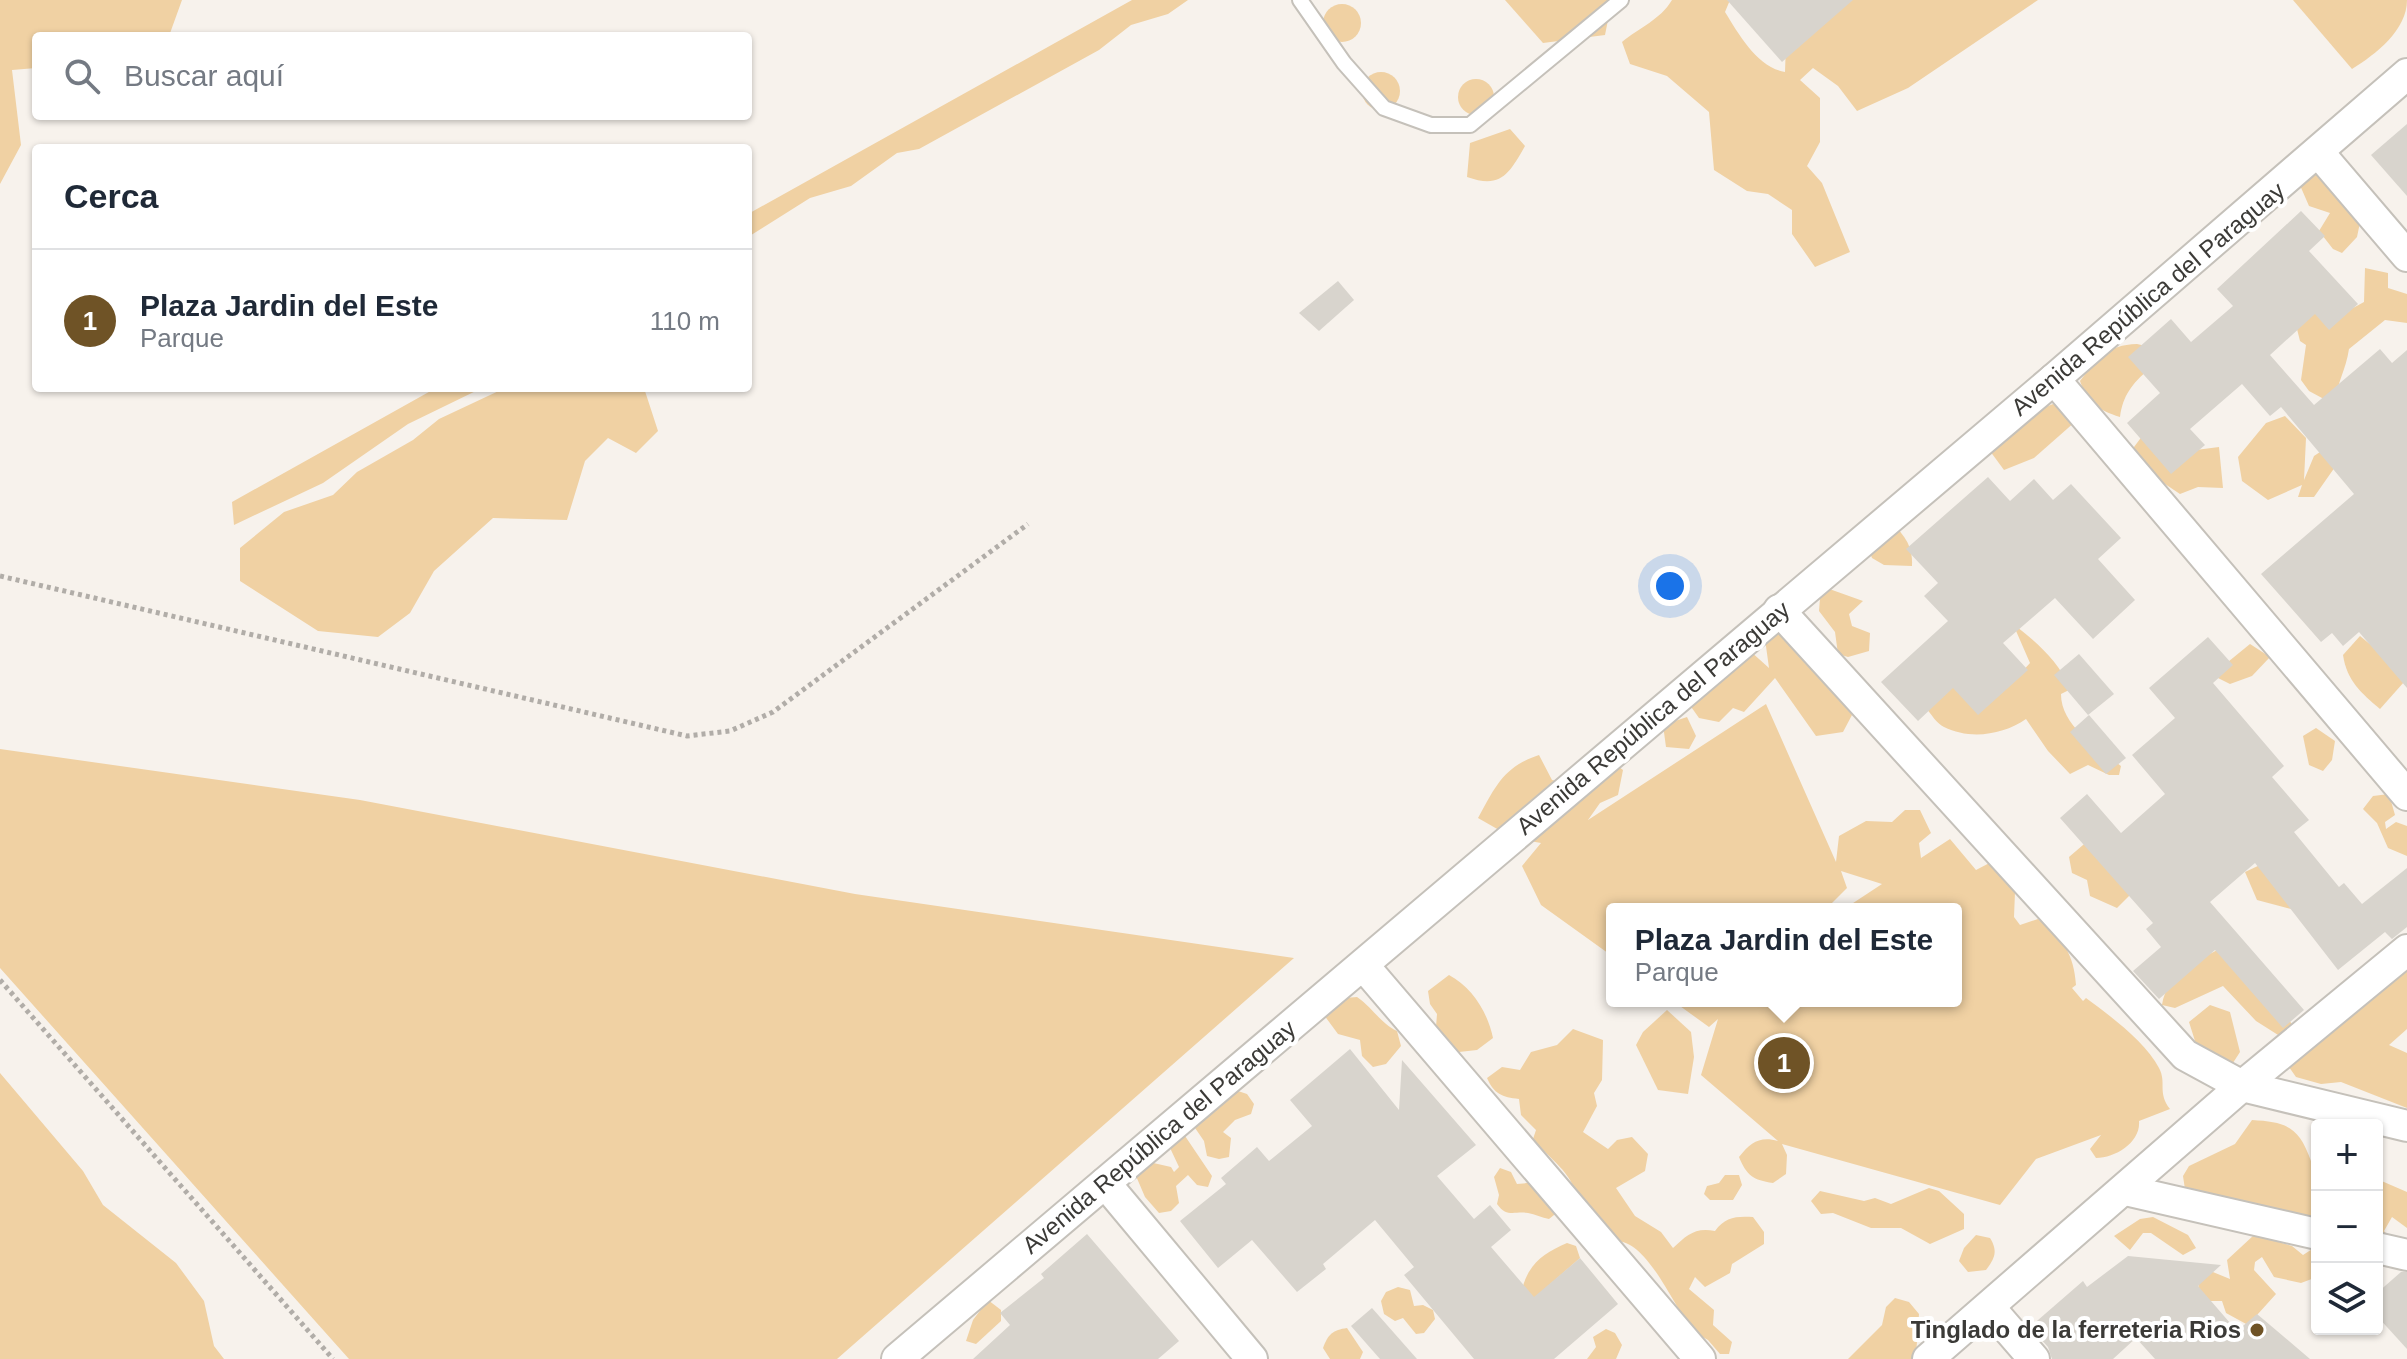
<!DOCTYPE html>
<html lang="es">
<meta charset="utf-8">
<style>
:root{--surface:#fff;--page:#f6f6f7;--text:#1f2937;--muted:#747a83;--line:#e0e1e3;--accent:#6f5326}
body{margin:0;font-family:Helvetica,sans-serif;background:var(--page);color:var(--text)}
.controls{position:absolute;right:24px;bottom:24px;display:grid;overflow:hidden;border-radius:8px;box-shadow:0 2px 6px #0004}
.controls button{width:72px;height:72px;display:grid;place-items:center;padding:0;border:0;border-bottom:2px solid var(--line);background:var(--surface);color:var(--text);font:40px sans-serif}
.you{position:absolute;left:1670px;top:586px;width:28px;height:28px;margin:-20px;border:6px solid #fff;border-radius:50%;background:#1a73e8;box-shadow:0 0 0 12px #1a73e833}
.badge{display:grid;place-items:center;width:52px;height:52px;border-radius:50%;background:var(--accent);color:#fff;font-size:26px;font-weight:700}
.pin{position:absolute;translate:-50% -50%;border:4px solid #fff;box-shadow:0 2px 8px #0006}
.popup{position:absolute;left:1606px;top:903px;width:356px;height:104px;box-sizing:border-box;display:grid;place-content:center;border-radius:8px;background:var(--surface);filter:drop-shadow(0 2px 6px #0005);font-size:26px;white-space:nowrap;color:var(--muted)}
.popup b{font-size:30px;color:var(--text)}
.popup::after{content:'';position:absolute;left:50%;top:100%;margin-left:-16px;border:16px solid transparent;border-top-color:var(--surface)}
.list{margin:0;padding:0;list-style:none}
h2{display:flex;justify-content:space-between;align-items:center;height:104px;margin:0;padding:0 32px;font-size:34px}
h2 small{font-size:26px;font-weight:400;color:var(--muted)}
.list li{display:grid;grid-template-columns:52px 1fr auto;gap:24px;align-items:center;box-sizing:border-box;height:144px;padding:0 32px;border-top:2px solid var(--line)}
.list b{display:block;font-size:30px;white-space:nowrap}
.list p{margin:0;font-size:26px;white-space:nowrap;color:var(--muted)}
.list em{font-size:26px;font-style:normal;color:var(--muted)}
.icon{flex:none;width:44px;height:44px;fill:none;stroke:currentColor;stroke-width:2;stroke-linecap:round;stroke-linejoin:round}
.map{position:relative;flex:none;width:2407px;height:1359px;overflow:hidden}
.search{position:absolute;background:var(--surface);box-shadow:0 2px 6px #0004;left:32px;top:32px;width:720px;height:88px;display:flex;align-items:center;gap:20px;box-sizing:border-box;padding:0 28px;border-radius:8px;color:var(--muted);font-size:30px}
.panel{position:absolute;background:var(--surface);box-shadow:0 2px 6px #0004;left:32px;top:144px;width:720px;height:248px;border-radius:8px}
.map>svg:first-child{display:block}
.green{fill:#f0d1a3}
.building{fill:#d8d4cd}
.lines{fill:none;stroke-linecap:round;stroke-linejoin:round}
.lane-casing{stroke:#c5c1ba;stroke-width:18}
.street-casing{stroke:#c5c1ba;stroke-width:34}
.path{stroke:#b1ada8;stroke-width:5;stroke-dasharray:4 4;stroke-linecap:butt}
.lane{stroke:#fff;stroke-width:14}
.street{stroke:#fff;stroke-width:30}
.poi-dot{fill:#6f5326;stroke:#fff;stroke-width:3}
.labels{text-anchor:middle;stroke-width:8;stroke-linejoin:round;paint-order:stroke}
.street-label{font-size:24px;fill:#3b3a37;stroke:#fff}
.poi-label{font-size:24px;font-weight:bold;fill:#3b3a37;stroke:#fff;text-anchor:end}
</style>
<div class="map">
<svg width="2407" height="1359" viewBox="0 0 2407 1359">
<rect width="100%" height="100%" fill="#f7f2ec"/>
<g class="green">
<path d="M0,0H182L169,36H36V68L12,70L21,145L0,184Z"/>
<path d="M1132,0H1188L1168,14L1131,25L1099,50L919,149L897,153L851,186L810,198L748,237V214Z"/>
<path d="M1505,0H1612L1605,35L1543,43Z"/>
<path d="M1672,0H1730L1725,12C1740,36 1757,67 1785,72L1786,43L1826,0H2038L1908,88L1857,111L1838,86L1813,68L1800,80L1820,98V142L1807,166L1822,183L1850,252L1815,267L1792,234V210L1768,194L1747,191L1714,170L1709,112L1667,76L1630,64L1622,42C1640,27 1660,20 1672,0Z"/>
<path d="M2293,0H2407C2407,30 2376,54 2352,69Z"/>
<circle cx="1342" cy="23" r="19"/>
<circle cx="1381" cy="91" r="19"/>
<circle cx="1476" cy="97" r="18"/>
<path d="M1510,129L1525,146C1509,174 1501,189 1467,177L1470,143Z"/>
<path d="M2321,169L2363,208L2357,237L2342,253L2333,249L2319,231L2330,213L2309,206L2299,183Z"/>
<path d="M2365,268L2388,273V288L2407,294V323L2385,320L2349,349C2346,370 2336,384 2335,405L2309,391L2301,380L2306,345L2300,341L2296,325L2306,313L2353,308L2364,302Z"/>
<path d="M2137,344L2150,347L2149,369C2132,384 2123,395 2120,417C2098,410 2088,403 2080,381C2098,358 2107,345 2137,344Z"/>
<path d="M436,388H482L408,424L323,483L234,525L232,502Z"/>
<path d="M505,388H644L658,431L636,453L608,438L585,461L567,520L493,518L434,571L410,613L378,637L318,631L240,581V548L284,512L333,495L357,472L413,440L439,419Z"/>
<path d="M2053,404L2076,421L2034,458L2004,470L1990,451L1999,426Z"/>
<path d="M2285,416L2306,438L2304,480L2314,456L2326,448L2335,467L2314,497H2298L2302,485L2268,500L2242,481L2238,457L2266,423Z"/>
<path d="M2143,435L2196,450L2219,447L2223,488L2198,487L2180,494L2162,482L2144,476L2131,451Z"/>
<path d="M1888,519C1903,534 1913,544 1912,566L1884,565L1872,558L1870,553Z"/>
<path d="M1821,586L1863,601L1849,614L1852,626L1870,633L1869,651L1848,657L1838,654L1835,632L1819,611Z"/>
<path d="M2013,624C2038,643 2057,660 2071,689L2061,694C2061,726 2098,749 2121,766L2119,775H2109L2088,765L2070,774L2048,751L2026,719C2003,735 1970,740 1944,727C1937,724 1931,714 1926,708L1948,682L2019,675L2030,663Z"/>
<path d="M1774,626L1842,692L1852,715L1843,732L1816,736L1775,678L1744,712L1733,708L1719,722L1699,718L1682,694L1749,650L1769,668L1765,639Z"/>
<path d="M2360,636L2388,659L2404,682L2380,709C2361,693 2347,681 2343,655Z"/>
<path d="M2250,644L2270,657L2252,676L2230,684L2212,675Z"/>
<path d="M1766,704L1836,862L1839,836L1866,821L1892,822L1905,810H1920L1931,833L1919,843L1921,858L1950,839L1976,870L1999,858L2015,892L2014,917L2020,925L2038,919C2063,937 2074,955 2076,985L2072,988L2083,1001L2086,998C2109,1015 2146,1042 2159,1068C2167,1083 2157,1092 2170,1109L2139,1121C2141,1142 2116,1158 2096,1158L2090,1149L2101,1135L2036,1159L2000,1205L1782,1144L1787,1155L1786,1174L1773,1183C1753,1180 1747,1176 1739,1157C1751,1142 1760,1136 1778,1141L1701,1075L1718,1019L1709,1027L1673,1001H1734L1732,1005L1737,1001H1956V909H1844L1882,884L1841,871L1847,888L1826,909H1612V956L1541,905L1522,866L1541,843L1513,838L1478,818C1496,786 1503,767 1539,755L1552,780L1564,782L1607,758L1623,770L1618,795L1600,803L1588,820Z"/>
<path d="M1687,717L1696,736L1689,749L1666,747L1663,725Z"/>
<path d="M2316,728L2335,741L2332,760L2323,771L2309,765L2303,736Z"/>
<path d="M0,749L360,800L855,894L1294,958L837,1359H349L0,968Z"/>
<path d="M2389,794L2395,815L2385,822L2386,829L2396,822L2407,826V856L2388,848L2377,823L2363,809L2373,796Z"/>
<path d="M2090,839L2135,890L2117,908L2090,896L2087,880L2072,873L2069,857Z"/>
<path d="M2277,857L2291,909L2257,900L2245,872Z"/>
<path d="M2223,947L2272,996L2296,1030L2286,1040L2256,1021L2223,986L2175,1008L2162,1005C2167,973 2197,961 2223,947Z"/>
<path d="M2407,962V1029L2389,1045L2407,1053V1108L2341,1082L2321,1084L2296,1077L2289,1067Z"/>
<path d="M1449,975C1472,987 1488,1013 1493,1038L1477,1050L1459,1052L1436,1027L1437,1014L1430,1004L1428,991Z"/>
<path d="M1357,997C1373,1008 1379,1022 1397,1031L1401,1046L1386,1064L1373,1067L1362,1056L1360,1040L1338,1034L1321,1011L1345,998Z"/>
<path d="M2210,1005L2230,1012L2240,1052L2229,1069L2192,1050L2195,1041L2189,1022Z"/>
<path d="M1667,1010L1691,1032L1694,1057L1688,1094L1658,1090L1636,1045L1643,1032Z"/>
<path d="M1573,1029L1603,1040L1602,1080L1594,1093L1597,1106L1583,1132L1608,1149L1617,1140L1632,1137L1648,1154L1645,1171L1616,1188L1635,1216L1661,1232L1673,1248C1687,1235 1695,1227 1715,1231C1725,1217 1736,1216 1753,1217L1764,1232V1244L1732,1264L1730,1273L1705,1287L1695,1277L1689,1289L1714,1310L1713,1325L1732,1342L1729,1354H1720L1708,1340L1694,1332C1674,1309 1647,1236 1612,1241C1599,1225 1593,1212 1577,1199C1573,1172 1549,1159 1533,1139L1536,1130L1521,1115L1519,1099C1502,1097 1494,1094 1487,1078L1502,1067L1520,1070L1531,1052L1557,1045Z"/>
<path d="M0,1073L83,1171L103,1205L176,1263L204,1301L214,1346L224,1359H0Z"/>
<path d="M1235,1090L1247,1094L1254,1104L1251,1114L1235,1120L1223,1132L1231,1138L1229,1157L1219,1159L1207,1156L1204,1141L1193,1125Z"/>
<path d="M2252,1120C2287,1122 2299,1127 2311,1161L2317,1162V1223L2186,1196L2183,1176L2189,1166L2235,1144Z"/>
<path d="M1183,1133L1212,1176L1208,1187L1197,1185L1188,1175L1176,1186L1179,1203L1171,1211L1159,1213L1145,1197L1136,1176L1149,1162L1171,1167L1174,1172L1179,1167L1171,1150V1138Z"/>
<path d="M1500,1168L1511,1172L1517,1184L1538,1182L1559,1211L1549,1219C1542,1218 1535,1214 1528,1213C1514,1211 1507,1218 1497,1204L1499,1195L1494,1177Z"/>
<path d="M1725,1175H1739L1742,1185L1733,1200H1710L1704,1194L1707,1186L1719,1183Z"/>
<path d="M2377,1179L2407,1192V1228L2392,1217L2384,1231L2390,1238L2377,1250Z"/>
<path d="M1929,1188L1939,1191L1964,1214V1229L1930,1244L1901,1228H1871L1833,1213L1821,1214L1811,1201L1820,1191L1864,1201L1875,1198L1891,1204Z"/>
<path d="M2153,1217L2188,1235L2196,1248L2183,1255L2151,1233H2143L2130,1250L2114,1236L2140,1219Z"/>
<path d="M1976,1235L1990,1238C1998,1251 1995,1258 1986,1270L1968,1272L1959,1261L1964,1248Z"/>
<path d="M2254,1235L2292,1246L2303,1255L2317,1246V1277L2301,1283L2274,1277L2262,1257L2255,1262L2254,1270L2276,1294L2248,1325L2226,1313L2222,1301H2203L2198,1292L2199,1278L2208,1270L2230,1279L2227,1260Z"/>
<path d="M1567,1243L1576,1246L1580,1258L1531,1301L1522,1289C1529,1263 1544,1253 1567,1243Z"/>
<path d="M1398,1287L1410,1290L1414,1306L1423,1305L1433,1310L1435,1319L1424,1333L1416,1334L1403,1318L1395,1321L1384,1314L1381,1301L1386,1292Z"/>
<path d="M1895,1298L1909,1302L1919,1314L1916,1355L1913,1359H1848L1882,1325L1886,1307Z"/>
<path d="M988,1300L1001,1310V1321L976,1344L966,1341L973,1320Z"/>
<path d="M1347,1328L1363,1352L1360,1359H1330L1323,1348C1328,1334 1333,1330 1347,1328Z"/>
<path d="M1606,1329L1615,1333L1622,1345L1616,1359H1587L1596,1347L1593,1337Z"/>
</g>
<g class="building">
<path d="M1727,0H1853L1782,62Z"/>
<path d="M2407,124V196L2371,155Z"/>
<path d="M2301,211L2325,236L2309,251L2358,304L2329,330L2315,314L2270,355L2314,405L2380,349L2392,363L2407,350V688L2359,632L2343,646L2332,633L2321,642L2261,574L2354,494L2281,407L2270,416L2242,384L2190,429L2205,445L2171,474L2127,423L2160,393L2128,357L2171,319L2191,342L2233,306L2217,289Z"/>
<path d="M1338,281L1354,300L1319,331L1299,313Z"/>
<path d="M1988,477L2010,501L2034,479L2053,500L2071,484L2121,538L2098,559L2135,600L2093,639L2055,598L2003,643L2028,670L1978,715L1953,688L1918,721L1881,682L1948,621L1924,596L1938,583L1906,549Z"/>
<path d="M2208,637L2233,665L2213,683L2284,766L2272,777L2309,820L2294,832L2339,887L2344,883L2362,904L2407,868V927L2392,939L2385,932L2338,970L2255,863L2210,902L2304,1010L2283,1028L2215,950L2159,999L2133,971L2161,947L2146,929L2153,923L2060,818L2087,794L2121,833L2165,794L2132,755L2175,718L2149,688Z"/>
<path d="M2079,654L2114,694L2088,715L2054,675Z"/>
<path d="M2089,715L2126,758L2106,774L2070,732Z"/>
<path d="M1350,1049L1399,1110L1402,1060L1476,1145L1437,1176L1474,1219L1490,1205L1511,1230L1491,1247L1534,1297L1580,1258L1618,1304L1554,1359H1474L1404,1275L1414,1267L1375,1220L1323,1264L1326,1269L1297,1292L1252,1240L1218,1268L1180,1221L1226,1184L1221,1178L1257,1147L1269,1161L1312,1126L1290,1100Z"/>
<path d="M1087,1234L1179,1341L1158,1359H973L1010,1325L1000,1313L1044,1278L1041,1274Z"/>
<path d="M2128,1256L2221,1265L2198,1286L2237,1331L2257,1314L2310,1359H2155L2136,1338L2113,1359H2052L2048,1347L2030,1327L2083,1281L2087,1287Z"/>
<path d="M2401,1272H2407V1349L2377,1316V1293Z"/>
<path d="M1372,1308L1417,1359H1380L1351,1326Z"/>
</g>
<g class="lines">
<g class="lane-casing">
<path id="lane" d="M1300,0L1344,63L1384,108L1431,125H1470L1621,0"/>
</g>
<g class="street-casing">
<g id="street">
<path d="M2319,153L2407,256"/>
<path d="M2054,379L2407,795"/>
<path d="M1779,610L2185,1055L2242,1086L2407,1126"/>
<path d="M1363,965L1700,1359"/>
<path d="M1105,1183L1252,1359"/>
<path d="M2125,1190L2317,1234"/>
<path d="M2377,1248L2407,1255"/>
<path d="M1989,1307L2034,1359"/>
<path d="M897,1359L2054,379L2407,74"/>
<path d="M1928,1359L2242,1086L2407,950"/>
</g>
</g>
<g class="path">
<path d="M0,576L687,736L730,731L773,712L1028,524"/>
<path d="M0,980L333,1359"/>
</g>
<use href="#lane" class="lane"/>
<use href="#street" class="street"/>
</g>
<circle class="poi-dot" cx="2257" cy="1330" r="8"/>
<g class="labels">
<g class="street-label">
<text transform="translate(2148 299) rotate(-40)" y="8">Avenida República del Paraguay</text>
<text transform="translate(1653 718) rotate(-40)" y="8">Avenida República del Paraguay</text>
<text transform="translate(1159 1137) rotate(-40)" y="8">Avenida República del Paraguay</text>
</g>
<g class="poi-label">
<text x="2241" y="1338">Tinglado de la ferreteria Rios</text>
</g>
</g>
</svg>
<div class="controls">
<button>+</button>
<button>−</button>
<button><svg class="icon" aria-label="layers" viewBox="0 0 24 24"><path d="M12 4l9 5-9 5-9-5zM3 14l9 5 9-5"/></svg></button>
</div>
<div class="you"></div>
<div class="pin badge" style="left:1784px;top:1063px">1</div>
<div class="popup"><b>Plaza Jardin del Este</b>Parque</div>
<div class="search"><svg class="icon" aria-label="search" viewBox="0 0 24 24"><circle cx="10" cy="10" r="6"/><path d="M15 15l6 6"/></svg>Buscar aquí</div>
<section class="panel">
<h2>Cerca<small></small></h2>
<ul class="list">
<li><span class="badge">1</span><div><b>Plaza Jardin del Este</b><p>Parque</p></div><em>110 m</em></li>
</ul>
</section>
</div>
